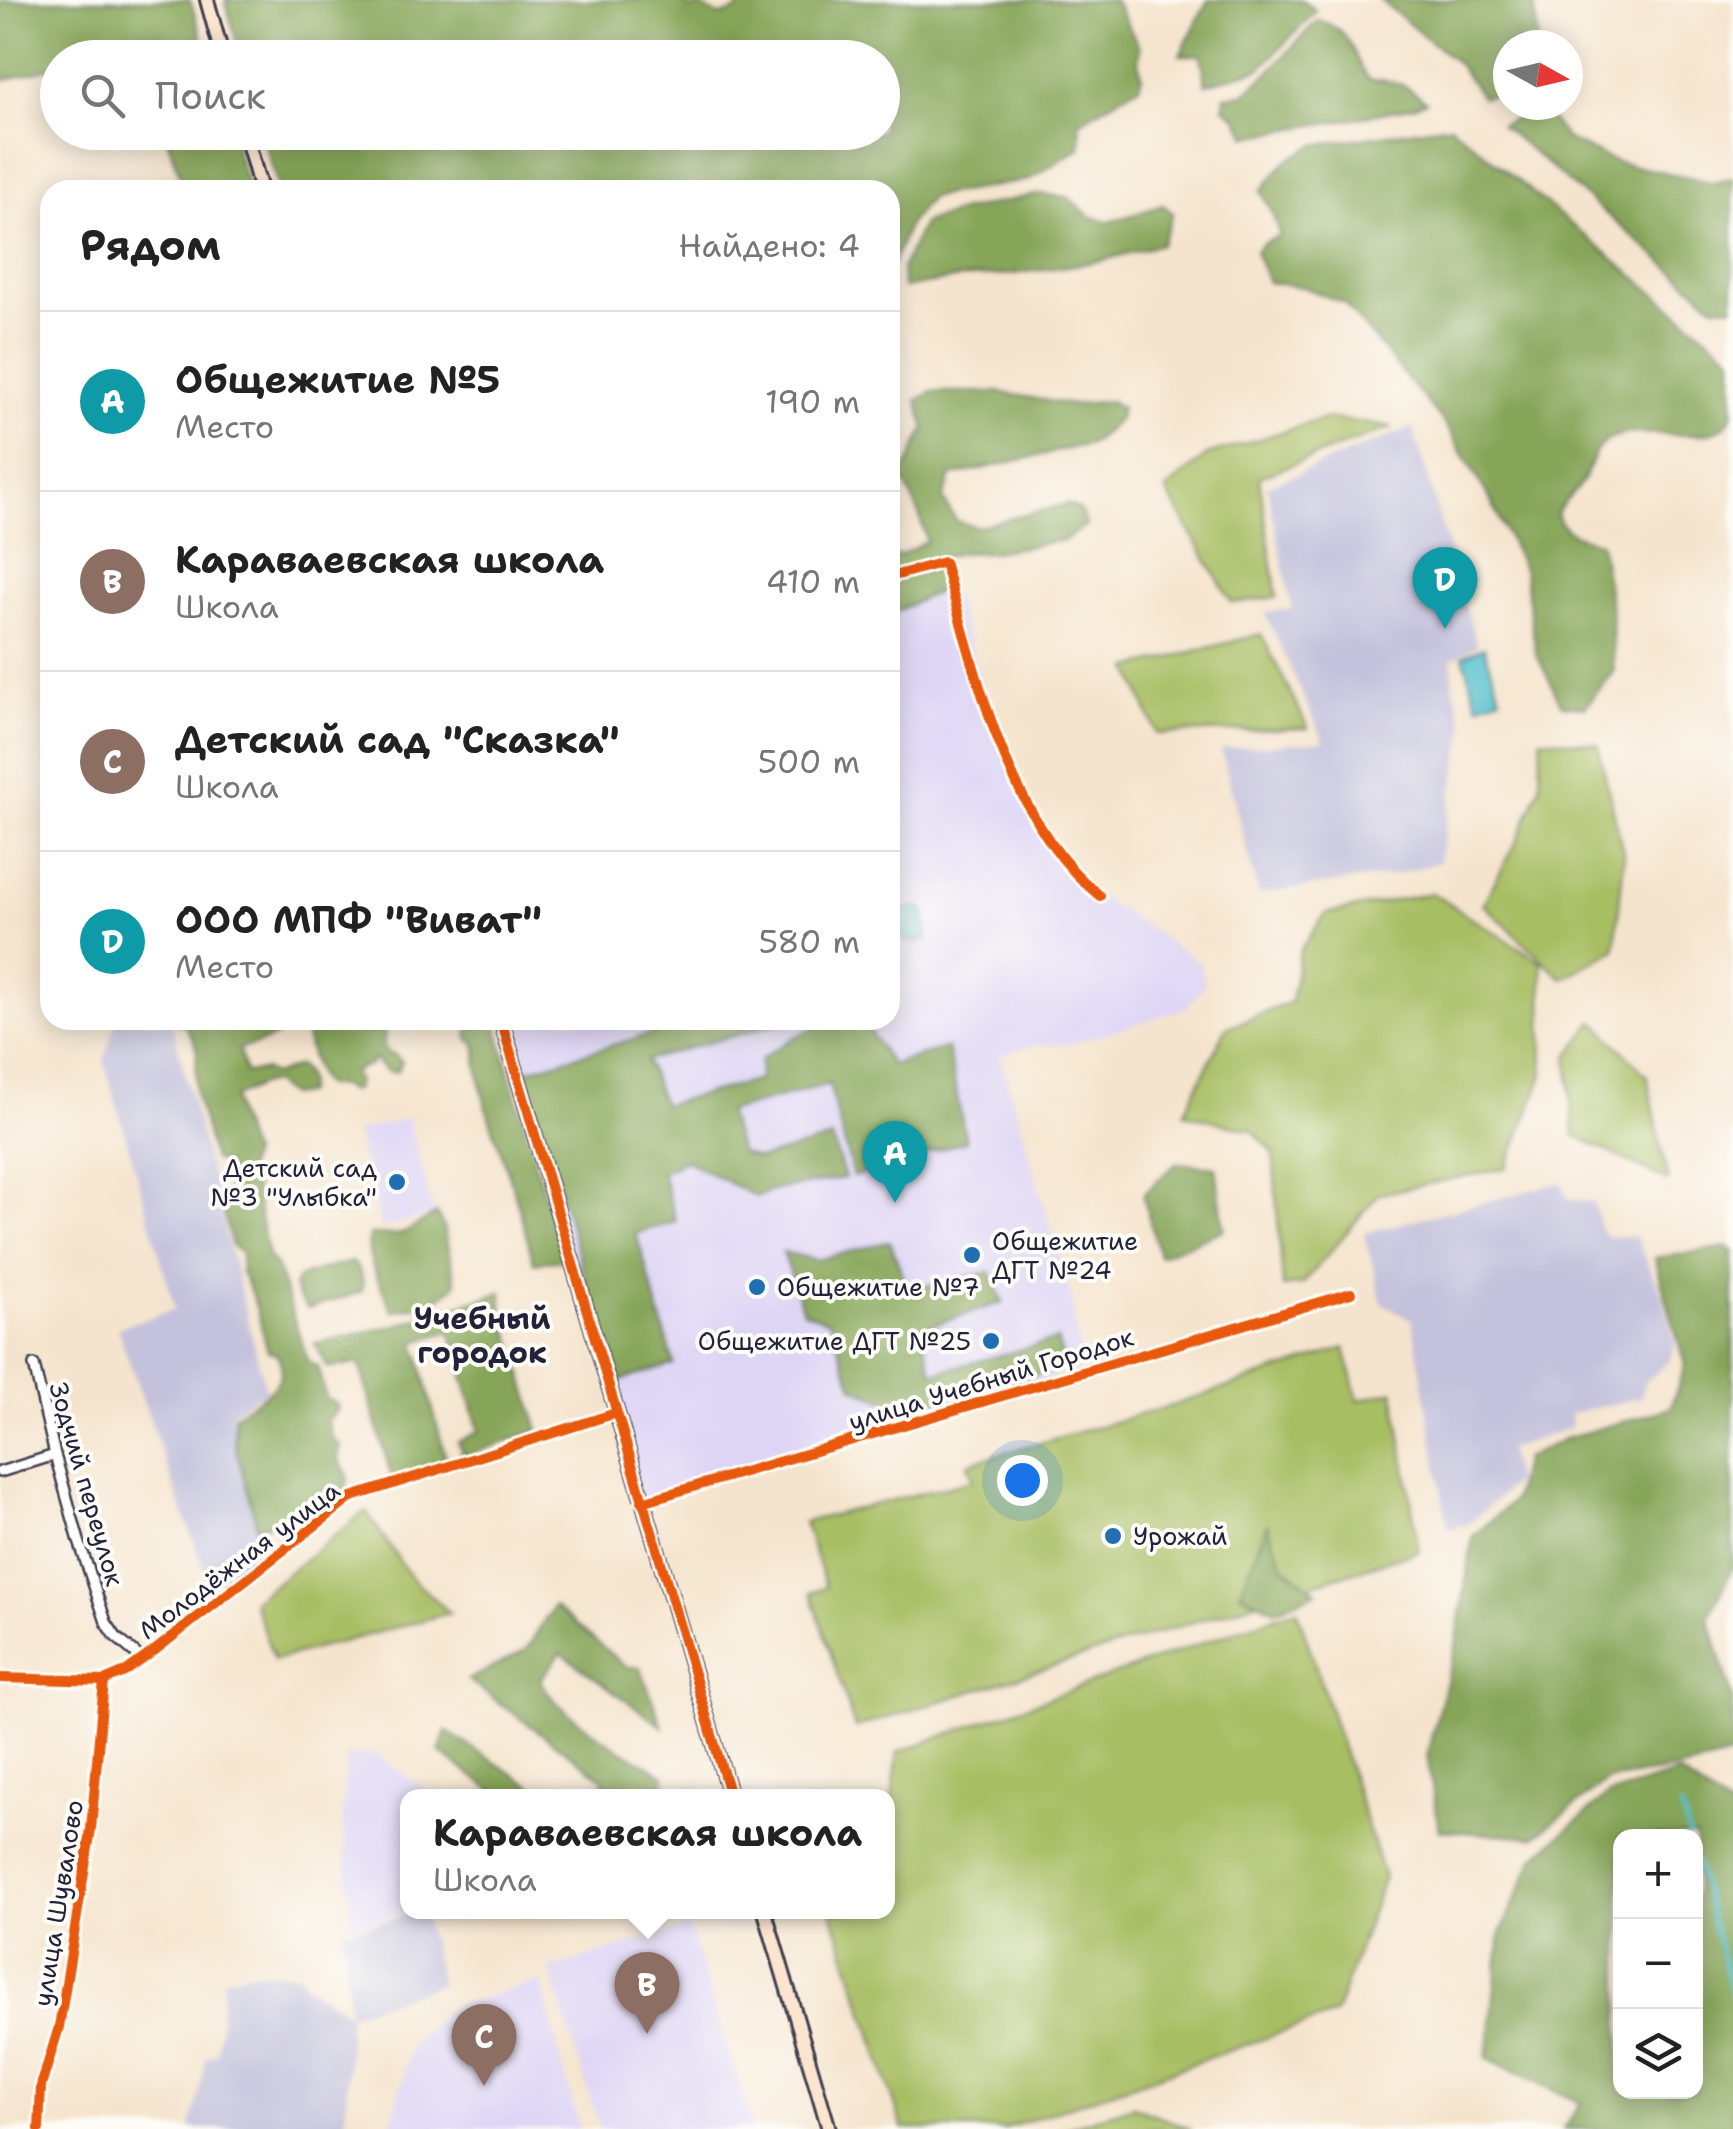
<!DOCTYPE html>
<html lang="ru">
<meta charset="utf-8">
<style>
:root{--surface:#fff;--page:#f2f2f2;--text:#222;--muted:#767676;--line:#e0e0e0;--accent:#0b8043}
body{margin:0;font-family:"Shantell Sans",sans-serif;background:var(--page);color:var(--text)}
.controls{position:absolute;right:30px;bottom:30px;display:grid;overflow:hidden;border-radius:20px;box-shadow:0 5px 25px #0003}
.controls button{width:90px;height:90px;display:grid;place-items:center;padding:0;border:0;border-bottom:2px solid var(--line);background:var(--surface);color:var(--text);font:50px sans-serif}
.compass{position:absolute;left:1493px;top:30px;width:90px;height:90px;border-radius:50%;background:var(--surface);box-shadow:0 5px 25px #0003;rotate:98deg}
.you{position:absolute;left:1022px;top:1480px;width:35px;height:35px;margin:-25px;border:8px solid #fff;border-radius:50%;background:#1a73e8;box-shadow:0 0 0 15px #1a73e833}
.badge{display:grid;place-items:center;width:65px;height:65px;border-radius:50%;background:var(--accent);color:#fff;font-size:32px;font-weight:700}
.pin{position:absolute;translate:-50% -82px;filter:drop-shadow(0 2px 5px #0008)}
.pin::after{content:'';position:absolute;top:52px;width:35px;height:30px;background:inherit;clip-path:polygon(0 0,100% 0,50% 100%)}
.popup{position:absolute;left:400px;top:1789px;width:495px;height:130px;box-sizing:border-box;display:grid;place-content:center;border-radius:20px;background:var(--surface);filter:drop-shadow(0 2px 8px #0005);font-size:32px;white-space:nowrap;color:var(--muted)}
.popup b{font-size:38px;color:var(--text)}
.popup::after{content:'';position:absolute;left:50%;top:100%;margin-left:-20px;border:20px solid transparent;border-top-color:var(--surface)}
.list{margin:0;padding:0;list-style:none}
h2{display:flex;justify-content:space-between;align-items:center;height:130px;margin:0;padding:0 40px;font-size:42px}
h2 small{font-size:32px;font-weight:400;color:var(--muted)}
.list li{display:grid;grid-template-columns:65px 1fr auto;gap:30px;align-items:center;box-sizing:border-box;height:180px;padding:0 40px;border-top:2px solid var(--line)}
.list b{display:block;font-size:38px;white-space:nowrap}
.list p{margin:0;font-size:32px;white-space:nowrap;color:var(--muted)}
.list em{font-size:32px;font-style:normal;color:var(--muted)}
.icon{flex:none;width:55px;height:55px;fill:none;stroke:currentColor;stroke-width:2;stroke-linecap:round;stroke-linejoin:round}
.map{position:relative;flex:none;width:1733px;height:2129px;overflow:hidden}
.search{position:absolute;background:var(--surface);box-shadow:0 5px 25px #0003;left:40px;top:40px;width:860px;height:110px;display:flex;align-items:center;gap:25px;box-sizing:border-box;padding:0 35px;border-radius:55px;color:var(--muted);font-size:38px}
.panel{position:absolute;background:var(--surface);box-shadow:0 5px 25px #0003;left:40px;top:180px;width:860px;height:850px;border-radius:30px}
.map>svg:first-child{display:block}
.built{fill:#ded5f5}
.industrial{fill:#c3c1db}
.green{fill:#a8be63;stroke:#65704f;stroke-width:2.5}
.forest{fill:#86a559;stroke:#54644a;stroke-width:2.5;fill-rule:evenodd}
.water{fill:#54c1cc;stroke:#3b7284;stroke-width:2.5}
.lines{fill:none;stroke-linecap:round;stroke-linejoin:round}
.stream{stroke:#54c1cc;stroke-width:4}
.street-casing{stroke:#423f51;stroke-width:14}
.secondary-casing{stroke:#423f51;stroke-width:18}
.street{stroke:#fff;stroke-width:9}
.secondary{stroke:#fce5cf;stroke-width:12}
.cycleway-casing{stroke:#fdfcf7;stroke-width:16}
.cycleway{stroke:#e8590c;stroke-width:10}
.poi-dot{fill:#1f6fb2;stroke:#fdfcf7;stroke-width:4}
.labels{text-anchor:middle;stroke-width:8;stroke-linejoin:round;paint-order:stroke}
.poi-label{font-size:25px;fill:#22223b;stroke:#fdfcf7;text-anchor:start}
.street-label{font-size:25px;fill:#22223b;stroke:#fdfcf7}
.quarter-label{font-size:30px;font-weight:bold;fill:#22223b;stroke:#fdfcf7}
</style>
<div class="map">
<svg width="1733" height="2129" viewBox="0 0 1733 2129">
<rect width="100%" height="100%" fill="#fdfcf7"/>
<filter id="ink" filterUnits="userSpaceOnUse"><feTurbulence type="fractalNoise" baseFrequency=".01" numOctaves="2"/><feDisplacementMap in="SourceGraphic" scale="20" xChannelSelector="R" yChannelSelector="G"/><feConvolveMatrix kernelMatrix="1 2 1 2 8 2 1 2 1" color-interpolation-filters="sRGB"/></filter>
<filter id="wash" filterUnits="userSpaceOnUse"><feTurbulence type="fractalNoise" baseFrequency=".0048" numOctaves="4" result="noise"/><feDisplacementMap in="SourceGraphic" scale="40" xChannelSelector="R" yChannelSelector="G"/><feGaussianBlur stdDeviation="2.25" result="paint"/><feColorMatrix in="noise" values="0 0 0 0 0 0 0 0 0 0 0 0 0 0 0 0 0 1.4 0 .05"/><feComposite in="paint" operator="in"/></filter>
<g filter="url(#wash)">
<rect width="100%" height="100%" fill="#f5e4cd"/>
<g class="built">
<path d="M943,564L1018,792L1079,882L1200,963L1205,983L1187,1008L1081,1041L1067,1044L1031,1046L1000,1056L1071,1296L1082,1368L643,1501L502,1020H890V580Z"/>
<path d="M408,1118L434,1214L381,1228L355,1132Z"/>
<path d="M375,1754L435,1796H407V1911L352,1926L342,1814L346,1756Z"/>
<path d="M689,1926L753,2129H600L550,1969Z"/>
<path d="M541,1981L579,2129H390L412,2043L449,2008Z"/>
</g>
<g class="industrial">
<path d="M1413,427L1477,646L1452,659L1453,686L1465,728L1439,862L1399,874L1258,894L1221,749L1324,741L1265,613L1292,609L1267,486Z"/>
<path d="M116,1020H171L266,1391L233,1411L237,1441L260,1530L254,1565L210,1587L117,1328L175,1309L104,1060Z"/>
<path d="M1562,1182L1567,1198L1593,1202L1601,1230L1607,1237L1635,1236L1663,1297L1675,1344L1670,1361L1643,1384L1642,1397L1571,1414L1570,1428L1508,1449L1516,1482L1467,1525L1448,1529L1412,1320L1382,1303L1364,1233Z"/>
<path d="M418,1912H423L441,1984L350,2014L345,2129H191L207,2056L217,2053L224,1977L262,1971L298,1974L305,1985L349,2013L343,1931Z"/>
</g>
<g class="green">
<path d="M1327,418L1392,427L1259,477L1277,597L1232,603L1166,490L1207,455Z"/>
<path d="M1261,634L1308,728L1157,734L1130,668Z"/>
<path d="M1541,738L1598,744L1624,857L1615,949L1563,979L1483,904L1518,839L1540,787Z"/>
<path d="M1432,893L1542,962L1543,1075L1507,1168L1379,1194L1303,1284L1283,1287L1273,1152L1253,1131L1184,1113L1226,1028L1291,1002L1300,950L1326,914Z"/>
<path d="M1594,1021L1647,1076L1668,1181L1574,1135L1568,1056Z"/>
<path d="M1345,1348L1358,1400L1394,1391L1419,1551L855,1728L811,1593L826,1587L804,1522L973,1480L968,1463L1171,1406Z"/>
<path d="M366,1511L411,1578L450,1613L274,1660L253,1601Z"/>
<path d="M1297,1609L1384,1877L1335,2014L1004,2129H903L832,1912H887V1837L898,1752Z"/>
<path d="M1133,2106L1191,2129H1064Z"/>
</g>
<g class="forest">
<path d="M0,0H190L208,57H138L122,50L93,57L58,58L57,66L0,81Z"/>
<path d="M225,0H684L689,9L700,6L719,16C729,13 741,12 742,0H1114L1140,48L1138,60L1142,76L1139,86L1079,122L1081,147L1029,180L931,197L908,225L890,270V190H279L262,133L882,132V58L241,57Z"/>
<path d="M1208,0H1301L1316,11L1260,69L1206,84L1201,55H1180Z"/>
<path d="M1380,0H1534L1538,45H1508V92L1482,97L1457,63Z"/>
<path d="M1318,20C1356,32 1349,53 1369,80C1395,79 1406,85 1426,101L1415,106L1356,118L1247,136L1237,117L1224,108L1225,96L1244,94L1267,74Z"/>
<path d="M1525,114H1546L1568,140L1616,162L1715,183L1733,178V307L1715,306L1501,125Z"/>
<path d="M1450,125L1733,357C1733,372 1733,398 1733,412C1722,454 1641,422 1611,438C1594,447 1592,461 1585,476C1579,489 1565,500 1556,513C1563,534 1580,537 1600,542L1611,609L1614,671L1585,707L1562,705L1536,653L1524,571L1490,499L1446,425L1344,303L1303,287L1268,282L1255,252L1263,243L1280,236L1272,212L1261,191L1285,162L1314,145Z"/>
<path d="M165,133H231L249,190H185Z"/>
<path d="M1038,194L1068,197L1089,216L1110,222L1163,205L1173,213L1161,244L1101,261L1013,274L960,278L903,288L902,268L923,223L956,212Z"/>
<path d="M932,392H998L1071,405L1111,401L1121,408L1119,419L1093,443L951,476L943,499L956,521L976,527L1067,504L1080,510L1086,525L1065,540L993,552L959,553L890,572V558L901,555L927,541L918,511L902,477L925,428L917,400Z"/>
<path d="M936,569L942,570L947,583L945,588L897,611L890,610V583Z"/>
<path d="M172,1020H290L281,1027L280,1033L269,1040L239,1049L245,1073L265,1070L273,1075L298,1066C308,1075 309,1081 306,1093C279,1102 282,1081 267,1083C259,1084 244,1094 234,1097L236,1113L251,1153L247,1169L253,1182L268,1257L276,1265L308,1361L318,1366L326,1398L337,1404V1410L327,1420L333,1440L341,1446L338,1458L348,1476L345,1494L325,1509L257,1527L234,1440L235,1415C255,1399 294,1386 277,1354L268,1351L254,1300L241,1272V1253L232,1246L223,1211L229,1186L226,1164L213,1160L195,1091L197,1052L193,1038L183,1023L178,1024Z"/>
<path d="M303,1020H378L385,1035L383,1046L387,1053L395,1055L402,1062L398,1071C385,1075 381,1066 374,1058L371,1065L360,1068L353,1073L357,1080L355,1089L348,1091C335,1080 334,1089 325,1085C315,1080 305,1031 303,1020Z"/>
<path d="M481,1020H495L562,1258L561,1261L551,1260L534,1263C526,1235 520,1207 510,1179C497,1137 477,1094 477,1049L474,1042L469,1040L468,1032Z"/>
<path d="M696,1020H790L646,1060L663,1105L759,1080L761,1059C799,1034 816,1020 863,1020L891,1065L947,1047L966,1141L853,1177L829,1084L727,1112L740,1152L759,1159L832,1138L845,1178L774,1190L756,1197L685,1160L662,1172L676,1222L636,1233L674,1364L615,1382L525,1071Z"/>
<path d="M1176,1163L1216,1167L1224,1230L1159,1256L1143,1195Z"/>
<path d="M437,1213L443,1226L456,1284C438,1304 417,1307 392,1311C384,1287 363,1260 370,1235H398L408,1231Z"/>
<path d="M890,1241L908,1290L990,1272L1003,1302L920,1329L933,1373L1057,1340L1066,1367L903,1409L853,1387L830,1322L803,1311L783,1252L817,1260Z"/>
<path d="M1727,1247L1733,1251V1566L1709,1618L1733,1700V1755L1690,1767L1608,1780L1534,1837L1439,1830L1427,1754L1457,1640L1473,1536L1513,1501L1524,1459L1566,1438L1671,1408L1685,1365L1655,1258Z"/>
<path d="M352,1262C361,1270 365,1280 361,1292L308,1309L298,1297L294,1287C295,1284 296,1281 298,1279C301,1274 344,1264 352,1262Z"/>
<path d="M502,1292V1308L539,1430L463,1457L458,1442L479,1431L450,1331L415,1342L446,1459L392,1478L359,1363L328,1368L315,1344L397,1325Z"/>
<path d="M1267,1525L1284,1566L1317,1592L1276,1610L1240,1593Z"/>
<path d="M554,1606L626,1667H640L663,1727L561,1653L540,1680C558,1716 629,1755 665,1775L663,1796H593L605,1780L468,1680L526,1650Z"/>
<path d="M446,1731L547,1796H500L439,1752Z"/>
<path d="M1679,1773L1733,1812V2129H1563L1581,2103L1487,2058L1501,1933L1534,1858L1608,1795ZM1620,1836H1696V2092H1620Z"/>
</g>
<g class="water">
<path d="M1484,647L1501,697L1478,705L1463,656Z"/>
<path d="M916,907L923,909L925,913L927,937L919,943L890,937V912Z"/>
</g>
<g class="lines">
<g class="stream">
<path d="M1681,1807L1689,1836"/>
<path d="M1696,1861L1733,1999"/>
</g>
</g>
</g>
<g filter="url(#ink)">
<g class="lines">
<g class="street-casing">
<g id="street">
<path d="M890,577L944,562C976,672 1007,822 1100,896"/>
<path d="M34,1365L55,1455L79,1541L106,1622L116,1637L142,1659"/>
<path d="M0,1472L55,1455"/>
<path d="M642,1502L1351,1293"/>
<path d="M0,1678L104,1681L125,1672L154,1651L352,1497L616,1413"/>
<path d="M39,2129L41,2086L59,2027L91,1829L104,1681"/>
</g>
</g>
<g class="secondary-casing">
<g id="secondary">
<path d="M207,0L223,58"/>
<path d="M245,132L261,190"/>
<path d="M501,1020L730,1796"/>
<path d="M765,1912L829,2129"/>
</g>
</g>
<use href="#street" class="street"/>
<use href="#secondary" class="secondary"/>
<g class="cycleway-casing">
<g id="cycleway">
<path d="M890,577L944,562C976,672 1007,822 1100,896"/>
<path d="M501,1020L730,1796"/>
<path d="M642,1502L1351,1293"/>
<path d="M0,1678L104,1681L125,1672L154,1651L352,1497L616,1413"/>
<path d="M39,2129L41,2086L59,2027L91,1829L104,1681"/>
</g>
</g>
<use href="#cycleway" class="cycleway"/>
</g>
</g>
<g class="poi-dot">
<circle cx="397" cy="1182" r="10"/>
<circle cx="972" cy="1255" r="10"/>
<circle cx="757" cy="1287" r="10"/>
<circle cx="991" cy="1341" r="10"/>
<circle cx="1113" cy="1536" r="10"/>
</g>
<g class="labels">
<g class="poi-label">
<text x="377" y="1177" text-anchor="end">Детский сад<tspan x="377" dy="29">№3 "Улыбка"</tspan></text>
<text x="992" y="1250">Общежитие<tspan x="992" dy="29">ДГТ №24</tspan></text>
<text x="777" y="1296">Общежитие №7</text>
<text x="971" y="1350" text-anchor="end">Общежитие ДГТ №25</text>
<text x="1133" y="1545">Урожай</text>
</g>
<g class="street-label">
<text transform="translate(991 1379) rotate(-17)" y="9">улица Учебный Городок</text>
<text transform="translate(87 1484) rotate(74)" y="9">Зодчий переулок</text>
<text transform="translate(239 1560) rotate(-37)" y="9">Молодёжная улица</text>
<text transform="translate(58 1903) rotate(-81)" y="9">улица Шувалово</text>
</g>
<g class="quarter-label">
<text x="482" y="1329">Учебный<tspan x="482" dy="34">городок</tspan></text>
</g>
</g>
</svg>
<div class="controls">
<button>+</button>
<button>−</button>
<button><svg class="icon" aria-label="layers" viewBox="0 0 24 24"><path d="M12 4l9 5-9 5-9-5zM3 14l9 5 9-5"/></svg></button>
</div>
<svg class="compass" viewBox="-18 -18 36 36"><path d="M0-13l5 13h-10z" fill="#e53935"/><path d="M0 13l5-13h-10z" fill="#767676"/></svg>
<div class="you"></div>
<div class="pin badge" style="left:895px;top:1203px;background:#0f9aa8">A</div>
<div class="pin badge" style="left:647px;top:2034px;background:#8d6e63">B</div>
<div class="popup"><b>Караваевская школа</b>Школа</div>
<div class="pin badge" style="left:484px;top:2086px;background:#8d6e63">C</div>
<div class="pin badge" style="left:1445px;top:629px;background:#0f9aa8">D</div>
<div class="search"><svg class="icon" aria-label="search" viewBox="0 0 24 24"><circle cx="10" cy="10" r="6"/><path d="M15 15l6 6"/></svg>Поиск</div>
<section class="panel">
<h2>Рядом<small>Найдено: 4</small></h2>
<ul class="list">
<li><span class="badge" style="background:#0f9aa8">A</span><div><b>Общежитие №5</b><p>Место</p></div><em>190 m</em></li>
<li><span class="badge" style="background:#8d6e63">B</span><div><b>Караваевская школа</b><p>Школа</p></div><em>410 m</em></li>
<li><span class="badge" style="background:#8d6e63">C</span><div><b>Детский сад &quot;Сказка&quot;</b><p>Школа</p></div><em>500 m</em></li>
<li><span class="badge" style="background:#0f9aa8">D</span><div><b>ООО МПФ &quot;Виват&quot;</b><p>Место</p></div><em>580 m</em></li>
</ul>
</section>
</div>
